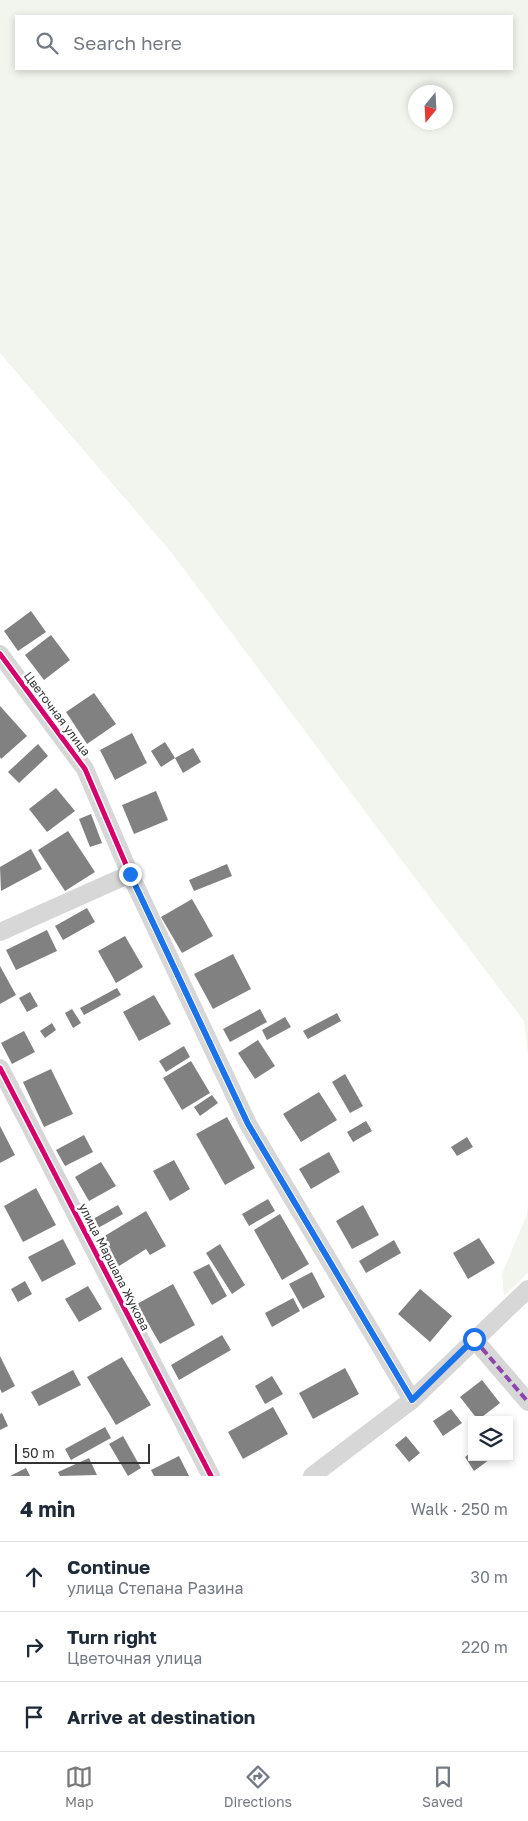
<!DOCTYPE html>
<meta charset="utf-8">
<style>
:root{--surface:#fff;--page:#f2f2f3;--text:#1f2937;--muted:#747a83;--line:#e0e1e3;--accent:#7a7a7a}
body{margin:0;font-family:"Golos Text",sans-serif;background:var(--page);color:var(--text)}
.controls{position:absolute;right:15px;bottom:15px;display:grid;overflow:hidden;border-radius:0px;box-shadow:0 2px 8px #0003}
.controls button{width:45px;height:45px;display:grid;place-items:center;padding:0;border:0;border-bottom:1px solid var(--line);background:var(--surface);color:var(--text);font:25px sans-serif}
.compass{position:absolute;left:408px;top:85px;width:45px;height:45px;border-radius:50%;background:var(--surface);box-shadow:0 2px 8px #0003;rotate:198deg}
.scale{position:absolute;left:15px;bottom:12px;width:135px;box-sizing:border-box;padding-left:5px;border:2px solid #333;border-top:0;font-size:14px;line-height:18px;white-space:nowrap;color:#333;-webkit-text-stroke:4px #fff;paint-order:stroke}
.stop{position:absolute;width:15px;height:15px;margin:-11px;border:4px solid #1a73e8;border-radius:50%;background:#fff}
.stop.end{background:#1a73e8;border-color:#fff;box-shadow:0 1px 5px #0008}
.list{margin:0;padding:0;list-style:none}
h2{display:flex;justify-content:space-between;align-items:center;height:65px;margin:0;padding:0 20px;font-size:21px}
h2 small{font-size:16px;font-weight:400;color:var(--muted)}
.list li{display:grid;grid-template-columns:32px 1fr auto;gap:15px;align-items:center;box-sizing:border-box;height:70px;padding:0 20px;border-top:1px solid var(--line)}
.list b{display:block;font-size:19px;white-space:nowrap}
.list p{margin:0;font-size:16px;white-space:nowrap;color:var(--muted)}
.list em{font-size:16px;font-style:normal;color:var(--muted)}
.icon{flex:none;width:28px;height:28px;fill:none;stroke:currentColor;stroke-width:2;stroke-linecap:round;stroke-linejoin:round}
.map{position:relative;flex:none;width:528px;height:1476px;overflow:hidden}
.search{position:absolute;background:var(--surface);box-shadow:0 2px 8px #0003;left:15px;right:15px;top:15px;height:55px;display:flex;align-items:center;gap:12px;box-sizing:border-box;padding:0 18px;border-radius:0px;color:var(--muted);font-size:19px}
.sheet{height:275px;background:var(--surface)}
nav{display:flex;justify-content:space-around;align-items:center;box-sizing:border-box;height:70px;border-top:1px solid var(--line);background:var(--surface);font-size:14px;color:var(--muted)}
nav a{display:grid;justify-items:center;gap:2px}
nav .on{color:var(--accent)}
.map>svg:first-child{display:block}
.green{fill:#f1f5ed;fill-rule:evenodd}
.building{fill:#818181}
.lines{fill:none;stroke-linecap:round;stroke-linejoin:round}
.minor{stroke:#d7d7d7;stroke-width:18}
.quiet{stroke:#8e44ad;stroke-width:4;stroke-dasharray:8 4;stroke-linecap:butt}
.cycleway-casing{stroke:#fff;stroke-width:8}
.cycleway{stroke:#d6006c;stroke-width:5}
.route{stroke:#1a73e8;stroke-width:6}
.labels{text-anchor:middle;stroke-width:5;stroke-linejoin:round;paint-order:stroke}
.street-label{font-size:12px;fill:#333;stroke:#fff}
</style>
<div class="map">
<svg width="528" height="1476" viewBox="0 0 528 1476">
<rect width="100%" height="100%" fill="#fff"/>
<g class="green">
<path d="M0,0H528V1055L524,1021L406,866L171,552L0,353ZM16,16H512V69H16ZM416,92H446V122H416Z"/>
<path d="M528,1203V1273L504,1296L502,1274L527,1214Z"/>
</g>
<g class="building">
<path d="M31,611L46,632L18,651L4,631Z"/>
<path d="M51,635L70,660L44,680L25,655Z"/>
<path d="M94,693L116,724L87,744L66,712Z"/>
<path d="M0,706L27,736L1,759L0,757Z"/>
<path d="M132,733L147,763L115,780L100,750Z"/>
<path d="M165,742L175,758L193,748L201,762L183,773L175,758L161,767L151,751Z"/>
<path d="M38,744L48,756L19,783L8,772Z"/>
<path d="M56,788L75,811L47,832L29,809Z"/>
<path d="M156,791L168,820L134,834L122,805Z"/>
<path d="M91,814L102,843L90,847L79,819Z"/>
<path d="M68,831L95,872L65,891L38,850Z"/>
<path d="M31,849L42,869L1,891L0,867Z"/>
<path d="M227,864L232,876L194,891L189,880Z"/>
<path d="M192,899L213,936L182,953L161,917Z"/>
<path d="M87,908L95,922L63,940L55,926Z"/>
<path d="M47,930L57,951L16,970L6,950Z"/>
<path d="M125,936L143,967L116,983L98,951Z"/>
<path d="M233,954L251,989L213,1009L194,974Z"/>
<path d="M0,966L16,995L0,1004Z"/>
<path d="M117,988L121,995L84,1015L80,1008Z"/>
<path d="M30,992L38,1006L27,1012L19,998Z"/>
<path d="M154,995L171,1024L139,1041L123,1012Z"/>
<path d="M72,1009L81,1023L73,1028L65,1013Z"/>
<path d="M260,1009L267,1022L230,1042L223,1029Z"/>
<path d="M337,1013L341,1021L308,1039L303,1031Z"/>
<path d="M285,1017L291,1027L267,1040L262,1030Z"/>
<path d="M52,1023L56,1030L45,1038L40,1031Z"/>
<path d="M24,1031L35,1052L12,1064L1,1043Z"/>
<path d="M258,1040L275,1066L255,1079L238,1053Z"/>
<path d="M184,1046L190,1057L166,1072L159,1061Z"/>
<path d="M191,1061L210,1093L182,1110L163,1078Z"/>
<path d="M51,1069L73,1114L44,1127L23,1082Z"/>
<path d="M345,1074L363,1106L350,1113L332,1082Z"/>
<path d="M319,1092L337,1120L301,1142L283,1114Z"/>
<path d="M212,1095L218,1103L200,1116L194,1107Z"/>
<path d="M227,1117L255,1168L225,1185L196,1134Z"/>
<path d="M366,1121L372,1131L353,1142L347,1132Z"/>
<path d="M0,1126L15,1155L0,1163Z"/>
<path d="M84,1135L93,1152L65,1166L56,1150Z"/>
<path d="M467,1137L473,1147L457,1156L451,1147Z"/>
<path d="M329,1152L340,1172L311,1189L299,1169Z"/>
<path d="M174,1160L190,1189L170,1201L153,1171Z"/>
<path d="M101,1162L116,1186L89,1201L75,1177Z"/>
<path d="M36,1188L56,1225L23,1242L4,1206Z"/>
<path d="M268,1199L275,1211L249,1226L242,1214Z"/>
<path d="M118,1205L123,1214L98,1228L93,1219Z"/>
<path d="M363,1205L379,1235L352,1249L336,1221Z"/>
<path d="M146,1211L166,1246L150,1255L146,1249L116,1268L98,1240Z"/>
<path d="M280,1214L309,1264L282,1280L254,1230Z"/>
<path d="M479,1238L495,1263L468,1279L453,1253Z"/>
<path d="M63,1239L76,1264L42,1282L28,1257Z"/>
<path d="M394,1240L401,1253L366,1273L359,1261Z"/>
<path d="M220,1244L245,1285L232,1294L206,1253Z"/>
<path d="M209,1264L227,1296L212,1305L193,1272Z"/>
<path d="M312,1272L325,1297L303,1309L289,1284Z"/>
<path d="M25,1281L32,1294L18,1302L11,1289Z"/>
<path d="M173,1284L195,1325L160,1344L137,1304Z"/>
<path d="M88,1286L102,1309L79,1322L65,1299Z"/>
<path d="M420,1289L452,1316L430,1342L398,1314Z"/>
<path d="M293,1298L300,1311L272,1327L265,1313Z"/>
<path d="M222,1335L231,1350L179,1380L171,1365Z"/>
<path d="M0,1356L15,1386L2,1393L0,1389Z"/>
<path d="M122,1357L151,1405L116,1425L87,1377Z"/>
<path d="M345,1368L359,1394L313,1419L299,1393Z"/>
<path d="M73,1370L81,1385L39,1406L31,1392Z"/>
<path d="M272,1376L283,1394L265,1404L255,1386Z"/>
<path d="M482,1380L500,1403L478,1420L460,1397Z"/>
<path d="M273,1407L288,1434L243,1459L228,1432Z"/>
<path d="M451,1409L462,1423L443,1436L433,1421Z"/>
<path d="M2,1413L8,1426L0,1430V1414Z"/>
<path d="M105,1427L111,1438L71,1460L65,1449Z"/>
<path d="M123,1436L141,1468L128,1476L109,1444Z"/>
<path d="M406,1436L420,1453L409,1462L395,1445Z"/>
<path d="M472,1452V1457H493L474,1471L465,1457Z"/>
<path d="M179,1456L189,1476H154L151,1470Z"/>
<path d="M89,1458L97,1475L60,1476L58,1472Z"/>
<path d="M26,1468L30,1476H10Z"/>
</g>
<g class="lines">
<g class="minor">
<path d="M0,654L85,769L130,874L248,1124L412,1400"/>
<path d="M0,932L130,874"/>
<path d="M0,1068L211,1476"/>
<path d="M474,1339L528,1402"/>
<path d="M312,1476L412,1400L528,1289"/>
</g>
<path class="quiet" d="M474,1339L528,1402"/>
<g class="cycleway-casing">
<g id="cycleway">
<path d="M0,654L85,769L130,874L248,1124L412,1400"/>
<path d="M0,1068L211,1476"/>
</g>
</g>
<use href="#cycleway" class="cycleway"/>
</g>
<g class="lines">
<path class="route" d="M130,874L248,1124L412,1400L474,1339"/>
</g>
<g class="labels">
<g class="street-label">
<text transform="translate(57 714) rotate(53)" y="4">Цветочная улица</text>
<text transform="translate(114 1267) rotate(63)" y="4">улица Маршала Жукова</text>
</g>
</g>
</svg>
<div class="controls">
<button><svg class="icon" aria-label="layers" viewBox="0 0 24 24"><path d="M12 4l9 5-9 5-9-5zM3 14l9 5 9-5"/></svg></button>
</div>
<svg class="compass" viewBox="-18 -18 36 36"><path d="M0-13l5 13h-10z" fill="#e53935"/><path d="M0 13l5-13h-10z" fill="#747a83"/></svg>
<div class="scale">50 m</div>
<div class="stop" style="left:474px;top:1339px"></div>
<div class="stop end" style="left:130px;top:874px"></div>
<div class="search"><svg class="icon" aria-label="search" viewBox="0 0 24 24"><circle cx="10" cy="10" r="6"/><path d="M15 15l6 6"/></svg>Search here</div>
</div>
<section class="sheet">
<h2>4 min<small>Walk · 250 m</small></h2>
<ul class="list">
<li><svg class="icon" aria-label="ahead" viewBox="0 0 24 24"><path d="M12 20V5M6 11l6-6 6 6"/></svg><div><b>Continue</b><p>улица Степана Разина</p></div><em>30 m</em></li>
<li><svg class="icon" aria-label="right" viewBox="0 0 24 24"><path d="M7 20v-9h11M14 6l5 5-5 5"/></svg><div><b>Turn right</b><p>Цветочная улица</p></div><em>220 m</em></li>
<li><svg class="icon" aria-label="arrive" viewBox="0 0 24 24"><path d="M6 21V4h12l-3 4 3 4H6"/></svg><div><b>Arrive at destination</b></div></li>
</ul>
</section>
<nav>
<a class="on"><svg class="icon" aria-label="map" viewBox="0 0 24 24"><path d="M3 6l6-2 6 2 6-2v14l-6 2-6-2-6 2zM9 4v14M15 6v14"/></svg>Map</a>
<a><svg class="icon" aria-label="directions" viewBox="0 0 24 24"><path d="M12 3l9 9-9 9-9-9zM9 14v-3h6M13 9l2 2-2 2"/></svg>Directions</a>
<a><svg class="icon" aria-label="saved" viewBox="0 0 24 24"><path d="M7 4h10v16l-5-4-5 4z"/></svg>Saved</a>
</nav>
